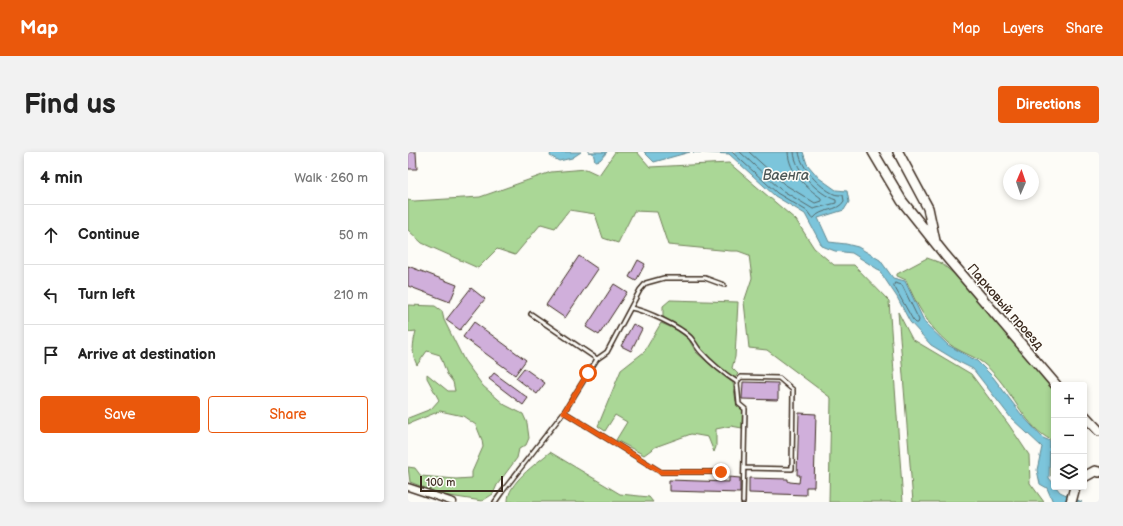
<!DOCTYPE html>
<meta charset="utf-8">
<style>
:root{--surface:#fff;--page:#f2f2f2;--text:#222;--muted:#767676;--line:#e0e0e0;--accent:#ea580c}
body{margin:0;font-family:"Balsamiq Sans",sans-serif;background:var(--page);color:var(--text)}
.controls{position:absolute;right:12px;bottom:12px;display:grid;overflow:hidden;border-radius:4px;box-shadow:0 2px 6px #0003}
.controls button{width:36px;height:36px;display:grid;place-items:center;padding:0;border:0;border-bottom:1px solid var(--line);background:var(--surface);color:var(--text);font:20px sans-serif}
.compass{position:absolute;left:595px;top:12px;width:36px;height:36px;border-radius:50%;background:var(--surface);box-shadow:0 2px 6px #0003;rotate:2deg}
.scale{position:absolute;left:12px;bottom:10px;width:83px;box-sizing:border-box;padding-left:4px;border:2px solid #3b2a1e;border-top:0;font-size:11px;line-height:14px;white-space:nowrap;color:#3b2a1e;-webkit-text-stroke:3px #fdfcf7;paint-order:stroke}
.stop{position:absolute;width:12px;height:12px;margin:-9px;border:3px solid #ea580c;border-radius:50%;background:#fff}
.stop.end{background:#ea580c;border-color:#fff;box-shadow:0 1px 4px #0008}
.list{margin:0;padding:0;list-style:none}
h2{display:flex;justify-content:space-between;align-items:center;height:52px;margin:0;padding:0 16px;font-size:17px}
h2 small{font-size:13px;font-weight:400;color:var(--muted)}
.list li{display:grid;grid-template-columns:26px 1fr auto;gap:12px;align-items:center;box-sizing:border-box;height:60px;padding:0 16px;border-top:1px solid var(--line)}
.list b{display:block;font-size:15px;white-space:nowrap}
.list em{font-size:13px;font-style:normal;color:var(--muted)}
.actions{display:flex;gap:8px;padding:12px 16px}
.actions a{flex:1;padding:9px 0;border:1px solid var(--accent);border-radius:4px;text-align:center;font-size:14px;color:var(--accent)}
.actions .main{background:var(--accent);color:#fff}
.icon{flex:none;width:22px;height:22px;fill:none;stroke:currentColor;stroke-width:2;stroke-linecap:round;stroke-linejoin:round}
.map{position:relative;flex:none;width:691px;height:350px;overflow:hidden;border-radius:4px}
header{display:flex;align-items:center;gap:24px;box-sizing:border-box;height:56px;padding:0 20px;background:var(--accent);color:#fff}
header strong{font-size:19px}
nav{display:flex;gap:22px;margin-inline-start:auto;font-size:14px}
.intro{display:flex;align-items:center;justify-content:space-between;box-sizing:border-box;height:96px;padding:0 24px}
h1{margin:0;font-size:28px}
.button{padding:10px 18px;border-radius:4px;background:var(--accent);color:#fff;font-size:14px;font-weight:700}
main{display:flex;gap:24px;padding:0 24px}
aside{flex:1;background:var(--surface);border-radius:4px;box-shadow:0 2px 6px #0003}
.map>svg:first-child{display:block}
.green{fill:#aad796;stroke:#72805a}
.water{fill:#7bc5db;stroke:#61878f}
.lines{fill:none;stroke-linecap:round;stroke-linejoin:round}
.shore{stroke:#55686a;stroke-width:1}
.building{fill:#d0afdb;stroke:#3b2a1e}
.lane-casing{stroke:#3b2a1e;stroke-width:6}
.street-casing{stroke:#3b2a1e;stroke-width:9}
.secondary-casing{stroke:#3b2a1e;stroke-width:12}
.lane{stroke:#fdfcf7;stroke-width:3}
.street{stroke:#fdfcf7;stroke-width:6}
.secondary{stroke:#fdfcf7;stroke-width:9}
.route{stroke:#ea580c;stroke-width:5}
.labels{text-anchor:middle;stroke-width:3;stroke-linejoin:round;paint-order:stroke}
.street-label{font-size:13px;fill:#3b2a1e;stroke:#fdfcf7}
.water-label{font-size:14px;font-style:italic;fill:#4e5857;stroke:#fdfcf7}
</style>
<header>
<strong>Map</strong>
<nav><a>Map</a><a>Layers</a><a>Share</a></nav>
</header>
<div class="intro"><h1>Find us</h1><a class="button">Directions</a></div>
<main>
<aside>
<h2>4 min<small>Walk · 260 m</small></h2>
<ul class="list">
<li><svg class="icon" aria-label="ahead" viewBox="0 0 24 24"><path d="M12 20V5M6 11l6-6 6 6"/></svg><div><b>Continue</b></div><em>50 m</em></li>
<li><svg class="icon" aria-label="left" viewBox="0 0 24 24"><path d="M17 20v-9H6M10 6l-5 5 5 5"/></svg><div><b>Turn left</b></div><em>210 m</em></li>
<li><svg class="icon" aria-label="arrive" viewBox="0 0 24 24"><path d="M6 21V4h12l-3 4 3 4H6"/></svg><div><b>Arrive at destination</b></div></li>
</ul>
<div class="actions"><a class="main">Save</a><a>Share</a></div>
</aside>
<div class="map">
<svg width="691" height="350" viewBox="0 0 691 350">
<rect width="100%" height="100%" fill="#fdfcf7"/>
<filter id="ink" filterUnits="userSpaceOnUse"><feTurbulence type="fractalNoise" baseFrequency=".025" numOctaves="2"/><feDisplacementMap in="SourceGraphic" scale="8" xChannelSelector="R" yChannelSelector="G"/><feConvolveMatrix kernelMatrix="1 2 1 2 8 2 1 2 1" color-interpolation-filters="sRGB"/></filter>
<g filter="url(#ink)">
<g class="green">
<path d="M207,0H229L242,15L321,11L388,68L406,96L426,113H446L481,149L495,350H421L423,246L359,198L341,196L336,150L344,126L341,103L330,99H323L260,93L249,60L226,59L210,91L195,86L187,62L161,58L147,76L133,72L107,103L89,97L70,116L14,91L0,78V48L6,49L72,45L143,20L178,17L191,23Z"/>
<path d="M519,106L533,111L546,122L619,205L646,239V323L643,324V288C618,275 606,244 588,224C583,218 576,211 569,207C560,202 548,198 540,191C519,173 508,152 498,128L489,124V122Z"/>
<path d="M262,148L330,150L327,205L324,216L330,222L327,226L310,215L293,198L284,183L255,165V154Z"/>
<path d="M0,153L27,154L34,159L36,168L56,208L75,234L97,253L115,262L119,271L121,286L118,293L111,297L109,306L89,333L85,342L74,349L35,343L2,330L0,315L7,316L13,324L48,327L64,326V320L75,295L74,288L68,273L55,264L32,259L0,272V266L23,257L31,248L19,226V222L40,239H47L45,230L39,222L32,203L19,199L9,213C3,202 5,191 8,179L0,180Z"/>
<path d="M490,160L504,187L563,222L601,273L621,303L622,331L636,350H505Z"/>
<path d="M253,171L269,178L280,186L288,200L307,217L325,231L328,249L335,259L334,276L323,274L308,277V295L306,300L300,285L283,282L247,295L236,303L208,288L219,270L207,263L197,279L190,274L213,218L236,200Z"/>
<path d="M142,300L212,342L241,345L245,350H100C99,331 128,312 142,300Z"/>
</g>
<g class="water">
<path d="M143,0H173L164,6L151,9L142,4Z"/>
<path d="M180,0H199L192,8L187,9L185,1Z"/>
<path d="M236,0H282L246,10Z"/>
<path d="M285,0H395L399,12L411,26L428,38L439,39L441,50L436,58L410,66L421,90L438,92L450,95L472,108L485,126L497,129L517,171L540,193L569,209L585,225L613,262L635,286L642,289L641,326L646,332V335H648L652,340L674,350H645L639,336L632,332L629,318L634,295L603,266L565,217L551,210L523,193L502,170L489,145L471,118L444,101L427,99L414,94L397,62L367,44L321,2Z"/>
</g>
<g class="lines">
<g class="shore">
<path d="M324,0L369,41L399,59L404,66H406C413,56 430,60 436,49L435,43C432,43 428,43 426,42C411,35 393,16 391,0"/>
<path d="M332,0L372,37L405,57L428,51V48C410,42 387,19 386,0"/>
<path d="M341,0L376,32L407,51L413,49V46C398,35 381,21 380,0"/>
<path d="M487,131L494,133L511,168L510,171H508L505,168L486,134Z"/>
</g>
</g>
<g class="building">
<path d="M0,0H8L9,17H0Z"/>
<path d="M171,104L190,117L157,166L138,153Z"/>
<path d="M230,108L237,112L228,129L221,125Z"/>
<path d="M0,114L49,133L42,150L0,134Z"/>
<path d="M206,132L219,140L191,183L178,175Z"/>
<path d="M63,136L77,147L52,178L38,168Z"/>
<path d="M66,170L118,208L107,223L55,185Z"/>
<path d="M225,172L234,177L223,199L213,194Z"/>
<path d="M116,216L137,231L129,242L108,226Z"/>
<path d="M86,221L120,246L115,253L81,227Z"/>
<path d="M335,230L370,231V248L334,247Z"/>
<path d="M391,261L408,262L406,335H398V343L341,341V326L380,327V329L382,330L391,331L392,323H389Z"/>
<path d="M321,325L332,326V341L261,339V328L321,330Z"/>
</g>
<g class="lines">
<g class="lane-casing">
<g id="lane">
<path d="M223,156C238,159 271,174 282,185C286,189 289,196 293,200C304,212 315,221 329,230"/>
<path d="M189,207L199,200L232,138L238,131L256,126H297L316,133"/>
<path d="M156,260L253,320H313"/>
<path d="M87,350L94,340L156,260L189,207L123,162"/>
<path d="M335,350L337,257L331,252L329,230L333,225L371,226L385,238L384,317L336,316"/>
</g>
</g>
<g class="street-casing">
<path id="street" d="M0,335L45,350"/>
</g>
<g class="secondary-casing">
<g id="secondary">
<path d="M465,0L494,49L537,103L648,233"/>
<path d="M490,0L520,56L527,89"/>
<path d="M676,263L691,279"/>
<path d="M676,325L687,319L691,320"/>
<path d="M663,350L667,335"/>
</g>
</g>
<use href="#lane" class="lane"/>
<use href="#street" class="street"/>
<use href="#secondary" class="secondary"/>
</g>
</g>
<g class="lines" filter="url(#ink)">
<path class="route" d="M180,221L156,260L253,320H313"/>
</g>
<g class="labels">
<g class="street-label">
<text transform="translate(598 154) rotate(49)" y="5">Парковый проезд</text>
</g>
<g class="water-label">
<text x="378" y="28">Ваенга</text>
</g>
</g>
</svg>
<div class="controls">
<button>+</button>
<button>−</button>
<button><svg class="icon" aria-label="layers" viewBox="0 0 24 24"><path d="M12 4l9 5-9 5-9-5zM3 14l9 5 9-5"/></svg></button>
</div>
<svg class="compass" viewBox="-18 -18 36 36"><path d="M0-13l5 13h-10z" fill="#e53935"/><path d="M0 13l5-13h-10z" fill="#767676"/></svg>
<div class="scale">100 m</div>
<div class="stop" style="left:180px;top:221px"></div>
<div class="stop end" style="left:313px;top:320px"></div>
</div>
</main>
